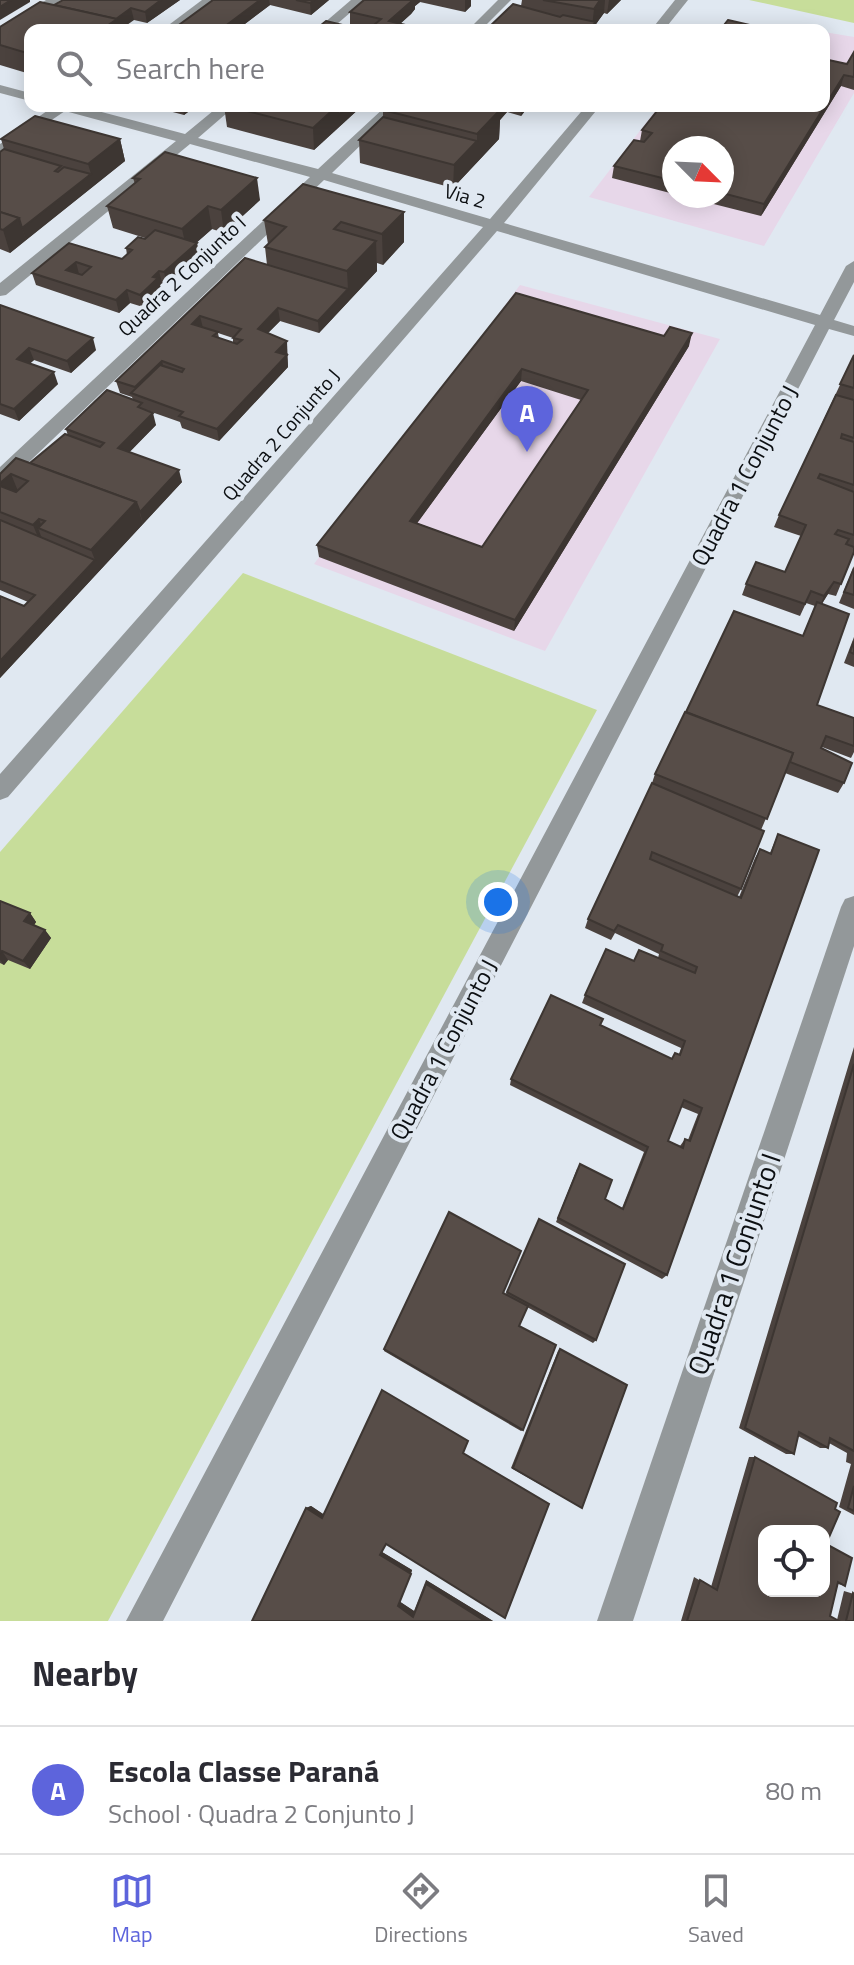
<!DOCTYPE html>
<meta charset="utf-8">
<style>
:root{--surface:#fff;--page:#f7f7f7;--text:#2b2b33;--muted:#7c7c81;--line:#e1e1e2;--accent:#5d64dc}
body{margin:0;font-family:"Titillium Web",sans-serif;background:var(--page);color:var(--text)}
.controls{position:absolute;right:24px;bottom:24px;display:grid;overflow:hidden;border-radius:16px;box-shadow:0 4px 20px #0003}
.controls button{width:72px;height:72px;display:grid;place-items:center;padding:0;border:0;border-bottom:2px solid var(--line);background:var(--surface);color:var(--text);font:40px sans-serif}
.compass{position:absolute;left:662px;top:136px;width:72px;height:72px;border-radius:50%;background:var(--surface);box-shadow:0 4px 20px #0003;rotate:114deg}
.you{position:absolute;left:498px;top:902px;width:28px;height:28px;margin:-20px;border:6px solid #fff;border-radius:50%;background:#1a73e8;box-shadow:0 0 0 12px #1a73e833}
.badge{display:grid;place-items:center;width:52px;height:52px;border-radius:50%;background:var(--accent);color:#fff;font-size:26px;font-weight:700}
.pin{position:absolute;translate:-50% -66px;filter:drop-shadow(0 2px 4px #0008)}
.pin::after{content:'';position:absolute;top:42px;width:28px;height:24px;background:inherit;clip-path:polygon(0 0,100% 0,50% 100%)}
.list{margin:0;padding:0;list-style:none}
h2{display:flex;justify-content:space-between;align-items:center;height:104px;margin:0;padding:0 32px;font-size:34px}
h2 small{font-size:26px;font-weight:400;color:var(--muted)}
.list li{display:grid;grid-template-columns:52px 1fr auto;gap:24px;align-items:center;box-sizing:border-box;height:128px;padding:0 32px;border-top:2px solid var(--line)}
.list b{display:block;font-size:30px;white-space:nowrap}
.list p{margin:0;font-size:26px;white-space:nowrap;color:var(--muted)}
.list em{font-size:26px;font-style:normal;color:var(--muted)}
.icon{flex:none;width:44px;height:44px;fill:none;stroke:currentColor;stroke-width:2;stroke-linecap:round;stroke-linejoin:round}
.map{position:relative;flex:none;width:854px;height:1621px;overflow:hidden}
.search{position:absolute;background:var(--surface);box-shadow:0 4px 20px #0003;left:24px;right:24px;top:24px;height:88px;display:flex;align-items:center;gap:20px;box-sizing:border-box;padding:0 28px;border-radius:16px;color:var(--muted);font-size:30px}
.sheet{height:232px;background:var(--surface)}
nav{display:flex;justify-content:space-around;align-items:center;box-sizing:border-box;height:112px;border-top:2px solid var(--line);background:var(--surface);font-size:22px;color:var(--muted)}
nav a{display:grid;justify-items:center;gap:4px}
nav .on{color:var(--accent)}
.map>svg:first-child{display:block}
.education{fill:#e7d7e9;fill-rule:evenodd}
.green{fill:#c7dd9a}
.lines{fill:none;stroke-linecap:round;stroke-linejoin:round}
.street{fill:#93989a;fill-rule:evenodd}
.wall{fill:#4b423e;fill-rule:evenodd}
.shaded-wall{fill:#3d3632}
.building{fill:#574d48;stroke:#3d3632;stroke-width:2;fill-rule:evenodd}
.labels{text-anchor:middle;stroke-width:8;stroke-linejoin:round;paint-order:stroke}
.far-street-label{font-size:20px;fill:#0c0f12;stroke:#e0e8f1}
.street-label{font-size:24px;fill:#0c0f12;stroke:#e0e8f1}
.near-street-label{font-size:28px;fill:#0c0f12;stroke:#e0e8f1}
</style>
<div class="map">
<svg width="854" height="1621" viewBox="0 0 854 1621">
<rect width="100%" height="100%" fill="#e0e8f1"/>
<g class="education">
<path d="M824,32L854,37V93L764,246L589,197L659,106H824ZM674,148H722V196H674Z"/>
<path d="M520,285L720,339L545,651L314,564Z"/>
</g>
<g class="green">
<path d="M749,0H854V23Z"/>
<path d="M243,573L597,710L108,1621H0V852Z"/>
</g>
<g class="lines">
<g class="street">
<path d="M46,0H61L0,39V29Z"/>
<path d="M202,0H216L176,30H162Z"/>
<path d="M351,0H365L330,30H316Z"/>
<path d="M498,0H511L481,30H468Z"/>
<path d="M675,0H688L664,30H651Z"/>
<path d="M0,85L30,93V101L0,93Z"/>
<path d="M54,106H79L185,134L219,106H235L198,138L318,169L386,106H401L332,173L490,219L586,106H600L504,223L820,315L846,266L854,261V282L834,320L854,326V336L829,329L163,1621H126L815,325L497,231L8,797L0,800V774L483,227L324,180L7,483L0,485V467L310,177L190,144L6,295L0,296V283L176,141L65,111L0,155V144Z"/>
<path d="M854,896V946L633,1621H597L841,907L845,899Z"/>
</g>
</g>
<g class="wall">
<path d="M180,0L147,23L134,20L30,30V74L0,65V27L54,5Z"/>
<path d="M213,0H329L311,15L270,5L237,30H172Z"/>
<path d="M364,0H471V6L465,12L420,2L415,6V9L411,14L400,24L370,28L350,24V12Z"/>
<path d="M522,0H621L607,14L604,13L596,24V30H486L521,6Z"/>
<path d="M854,52V90L841,86L761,216L682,196H722V148H674V194L612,178L614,166L640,141L642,130L824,106Z"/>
<path d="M150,106H196L184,115Z"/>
<path d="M224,106H362L314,150L227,127Z"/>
<path d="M387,106H529L521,116L507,112L500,120L499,139L453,188L360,163L359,140L383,117V110Z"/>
<path d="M1,139H120L125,161L10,253L0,249V152L4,149Z"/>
<path d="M133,178L260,200L224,233L212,229L196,243L200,255L167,285L162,283L160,285L161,290L143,307L130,303L119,313L36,285L32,273L69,243L122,259L127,255L126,248L145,238L113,228L107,206L135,184Z"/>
<path d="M404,212V242L383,265L377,263V271L319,333L280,321L268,333L288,354L287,355L288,367L219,441L182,428L180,422L143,409L156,425L129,452L182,482L0,678V596L24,606L28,602L0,590V474L30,463L68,436L66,429L133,400L132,397L120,393L116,381L267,265L265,247L268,244L264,220ZM218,333L233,338V343L219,338Z"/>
<path d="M516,293L664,336L689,346L514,631L319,557L317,545ZM521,381L581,400L482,547L417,523Z"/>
<path d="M0,305L96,350L71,373L34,360L30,363L58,384L19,421L0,414Z"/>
<path d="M854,355V552L836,596L828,594L822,604L817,705L854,718V752L851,758L822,747L821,748L844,783L838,793L785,773L761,830L741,889L737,897H739L755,858L760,849L770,853L778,834L667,1275L662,1279L556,1222L577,1169L605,1199L622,1208L644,1152L510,1085L511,1079L600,1025L672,1059L679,1054L681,1048L582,1003L585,995L634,961L658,958L659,954L615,933L611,940L585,928L588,919L652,783L655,774L686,712L803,635L815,606L806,603L800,616L742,595L746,584L785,572L801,536L774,527L779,515ZM681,1107L698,1114L688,1140L685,1139L680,1146L668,1141Z"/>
<path d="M854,566V609L839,603Z"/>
<path d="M854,637V667L844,663Z"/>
<path d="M0,901L30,913L36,922L34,925L45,930L51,938L30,969L8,960L4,965L0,963Z"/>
<path d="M854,1047V1515L839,1507L851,1464L846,1462L847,1453L829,1443L828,1448H820L798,1436L794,1454H786L739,1428Z"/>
<path d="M539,1219L596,1340L593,1343L527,1307L519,1326L523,1430L521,1431L384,1351V1349L506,1294Z"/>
<path d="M560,1349L582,1508L511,1468L558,1351Z"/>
<path d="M749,1457H755L835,1509L826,1544L845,1586L838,1584L830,1616L837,1620L844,1591L854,1594V1621H681L694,1577L711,1587Z"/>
<path d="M311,1506L323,1514L386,1544L382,1552L412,1570L400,1602L414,1611L426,1580L493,1621H252L306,1508Z"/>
</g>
<g class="shaded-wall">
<path d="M11,0H30V2L0,20V7Z"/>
<path d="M161,0H180L147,23L145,12Z"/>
<path d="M260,0H269L270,5L237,30H220Z"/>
<path d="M314,0H329L311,15L310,3Z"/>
<path d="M412,0H420V2L415,6V9L411,14L393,30L389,21Z"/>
<path d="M465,0H471V6L465,12Z"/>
<path d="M600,0H605L604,13L596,24V30H589L592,27L594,9Z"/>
<path d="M609,0H621L607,14Z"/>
<path d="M131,8L134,20L120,30H101Z"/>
<path d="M844,75L841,86L761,216L764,204Z"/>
<path d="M183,106H196L184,115Z"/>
<path d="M337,106H362L314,150L313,128Z"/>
<path d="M503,106H508L507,112L500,120L499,139L453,188L454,165L477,141V134Z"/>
<path d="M521,106H529L521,116Z"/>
<path d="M120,139L125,161L26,240L22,228L91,174L88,164Z"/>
<path d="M257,178L260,200L224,233L221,210Z"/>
<path d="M208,206L212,229L187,251L182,229Z"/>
<path d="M404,212V242L383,265L382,234Z"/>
<path d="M19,218L26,240L10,253L3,230Z"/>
<path d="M376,241L377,271L319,333L318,321L348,289L347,271Z"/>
<path d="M197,243L200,255L167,285L164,272Z"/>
<path d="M76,262L79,274L66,270Z"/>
<path d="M159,271L162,283L160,285L161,290L143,307L140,295L153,277Z"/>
<path d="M127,290L130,303L119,313L116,300Z"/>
<path d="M278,308L280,321L260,341L258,329Z"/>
<path d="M200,316L203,328L192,324Z"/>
<path d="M692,333L689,346L514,631L515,620Z"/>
<path d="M93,338L96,350L71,373L67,361Z"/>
<path d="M287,341L288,367L219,441L217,429L276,352Z"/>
<path d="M29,348L34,360L22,371L17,359Z"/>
<path d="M162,361L165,373L137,396L135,387Z"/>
<path d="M522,369L521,381L410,533V521Z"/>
<path d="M54,372L58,384L19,421L14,409Z"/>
<path d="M153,413L156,425L122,460L118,448Z"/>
<path d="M179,470L182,482L143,524L140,512Z"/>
<path d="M11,474L20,496L0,490V483Z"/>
<path d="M136,502L143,524L0,678V661L95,560L91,550Z"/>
<path d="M39,519L43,530L38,528L44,544L42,547L33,525Z"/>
<path d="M834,582L828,594L819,608L824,596Z"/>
<path d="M30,913L36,922L31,930L24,921Z"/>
<path d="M45,930L51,938L30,969L23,961Z"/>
<path d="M2,951L8,960L4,965L0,960V953Z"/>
<path d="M311,1506L326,1516L322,1518L306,1508Z"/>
<path d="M382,1552L412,1570L411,1574L380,1555Z"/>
<path d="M426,1580L493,1621H485L426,1584Z"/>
<path d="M399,1601L414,1611L413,1617L398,1606Z"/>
</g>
<g class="building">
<path d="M0,0H11L0,7Z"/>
<path d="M63,0H161L145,12L131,8L116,19L54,5Z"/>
<path d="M213,0H260L220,30H172Z"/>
<path d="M296,0H314L310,3Z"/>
<path d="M364,0H413L389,21L426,30H368L381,19L350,12Z"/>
<path d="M543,0H600L594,9Z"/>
<path d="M40,2L117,19L101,30H30V54L0,45V27Z"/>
<path d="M513,4L560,17L563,15L596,22L589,30H536L533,29L532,30H486Z"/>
<path d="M728,20L772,30H720Z"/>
<path d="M326,21L363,30H315Z"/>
<path d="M854,52V77L844,75L764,204L722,193V148H716L685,141L679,148H674V181L614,166L634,140L644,142L652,133L642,130L661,106H824V59L847,64Z"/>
<path d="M228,106H337L313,128Z"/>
<path d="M338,106H348L338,115Z"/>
<path d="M387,106H486L500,110L477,134L383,110Z"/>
<path d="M486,106H503L500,109Z"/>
<path d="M35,116L120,139L88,164L1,139Z"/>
<path d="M383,117L477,141L454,165L359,140Z"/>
<path d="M4,149L61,166L55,171L58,172L64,167L91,174L22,228L19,218L0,212V152Z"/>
<path d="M165,152L257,178L221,210L208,206L182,229L107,206L140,179L133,178Z"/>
<path d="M303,184L404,212L382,234L341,222L334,229L376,241L347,271L265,247L286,227L264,220Z"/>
<path d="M0,212L19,218L3,230L0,229Z"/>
<path d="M155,230L197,243L164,272L159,271L153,277L158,278L140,295L127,290L116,300L32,273L69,243L122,259L132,250L126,248L138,237L145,239ZM76,262L91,267L82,275L66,270Z"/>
<path d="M245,258L348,289L318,321L278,308L258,329L287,341L276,352L287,355L217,429L179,416L183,412L131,393L160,365L182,372L184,369L162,361L135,387L116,381ZM200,316L241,329L233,338L242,340L237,344L213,336L218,332L192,324Z"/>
<path d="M516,293L664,336L670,327L692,333L515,620L317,545ZM522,369L588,390L482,547L410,521Z"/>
<path d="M0,305L93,338L67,361L29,348L17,359L54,372L14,409L0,404Z"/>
<path d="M854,355V388L840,384Z"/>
<path d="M107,390L142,403L138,407L153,413L118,448L179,470L140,512L136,502L30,463L65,434L100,447L104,443L66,429Z"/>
<path d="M836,395L854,400V438L842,434L841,438L854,442V485L820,474L818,478L854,492V535L838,530L835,534L849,539L846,544L854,547V552L841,584L834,582L824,596L811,591L805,604L746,584L756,562L785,572L806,525L779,515Z"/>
<path d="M16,458L136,502L91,550L38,528L45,521L39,519L33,525L0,512V486L16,492L28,481L11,474L0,483V474Z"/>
<path d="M0,520L95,560L0,661V596L24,606L35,595L0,581Z"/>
<path d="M854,568V595L844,592Z"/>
<path d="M817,602L849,614L817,705L854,718V746L826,736L821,748L852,763L844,783L790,762L793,753L686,712L734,611L803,636Z"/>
<path d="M854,641V654L850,652Z"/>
<path d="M685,712L793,753L767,819L655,774Z"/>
<path d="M652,783L764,831L741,889L652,852L650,859L741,898L760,849L771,854L778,834L819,850L667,1275L558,1218L580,1164L612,1180L605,1199L623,1209L648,1147L511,1079L551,995L603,1019L600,1025L672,1059L675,1053L680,1055L685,1041L585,995L606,949L634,961L639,950L695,973L697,967L661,951L663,945L618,925L614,931L588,919ZM684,1100L702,1108L690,1141L685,1139L683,1148L668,1141Z"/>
<path d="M0,901L30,913L24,921L45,930L23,961L2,951L0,953Z"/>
<path d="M854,1064V1451L830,1438L828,1448L799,1432L794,1454L745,1428Z"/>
<path d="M449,1212L521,1251L503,1293L528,1306L519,1326L556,1345L523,1430L384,1349Z"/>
<path d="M539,1219L625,1264L596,1340L507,1292Z"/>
<path d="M560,1349L627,1385L582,1508L513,1468Z"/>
<path d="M382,1390L468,1441L463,1453L549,1504L505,1618L386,1544L380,1555L411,1574L398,1606L413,1617L426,1584L485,1621H252L306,1508L322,1518Z"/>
<path d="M755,1457L837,1503L835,1509L840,1512L826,1544L852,1558L845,1586L838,1582L830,1616L839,1621H687L700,1580L717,1590ZM764,1531H824V1591H764Z"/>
<path d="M854,1486V1511L848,1508Z"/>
<path d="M853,1593L854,1594V1621H846Z"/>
</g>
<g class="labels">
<g class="far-street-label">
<text transform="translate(465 196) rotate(16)" y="7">Via 2</text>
<text transform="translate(182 276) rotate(-43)" y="7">Quadra 2 Conjunto I</text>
<text transform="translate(281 435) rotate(-49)" y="7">Quadra 2 Conjunto J</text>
</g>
<g class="street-label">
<text transform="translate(745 476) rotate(-62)" y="8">Quadra 1 Conjunto J</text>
<text transform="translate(444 1050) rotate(-62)" y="8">Quadra 1 Conjunto J</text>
</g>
<g class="near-street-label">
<text transform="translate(734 1264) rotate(-71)" y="10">Quadra 1 Conjunto I</text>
</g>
</g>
</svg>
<div class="controls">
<button><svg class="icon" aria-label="locate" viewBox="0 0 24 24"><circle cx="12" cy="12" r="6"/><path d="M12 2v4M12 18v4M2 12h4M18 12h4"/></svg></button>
</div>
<svg class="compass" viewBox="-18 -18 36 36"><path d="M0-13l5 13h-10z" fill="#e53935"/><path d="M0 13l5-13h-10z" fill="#7c7c81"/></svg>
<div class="you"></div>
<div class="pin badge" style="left:527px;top:452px">A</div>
<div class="search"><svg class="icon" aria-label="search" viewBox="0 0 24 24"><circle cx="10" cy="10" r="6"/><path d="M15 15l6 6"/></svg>Search here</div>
</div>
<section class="sheet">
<h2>Nearby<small></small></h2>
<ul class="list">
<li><span class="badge">A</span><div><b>Escola Classe Paraná</b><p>School · Quadra 2 Conjunto J</p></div><em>80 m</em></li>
</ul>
</section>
<nav>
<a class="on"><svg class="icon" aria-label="map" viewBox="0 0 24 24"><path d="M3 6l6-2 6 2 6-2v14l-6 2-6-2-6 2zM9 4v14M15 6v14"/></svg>Map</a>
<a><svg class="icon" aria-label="directions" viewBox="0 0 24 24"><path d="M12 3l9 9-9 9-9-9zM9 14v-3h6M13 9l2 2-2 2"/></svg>Directions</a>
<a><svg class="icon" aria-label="saved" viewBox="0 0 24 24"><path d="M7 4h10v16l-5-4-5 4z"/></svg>Saved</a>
</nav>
